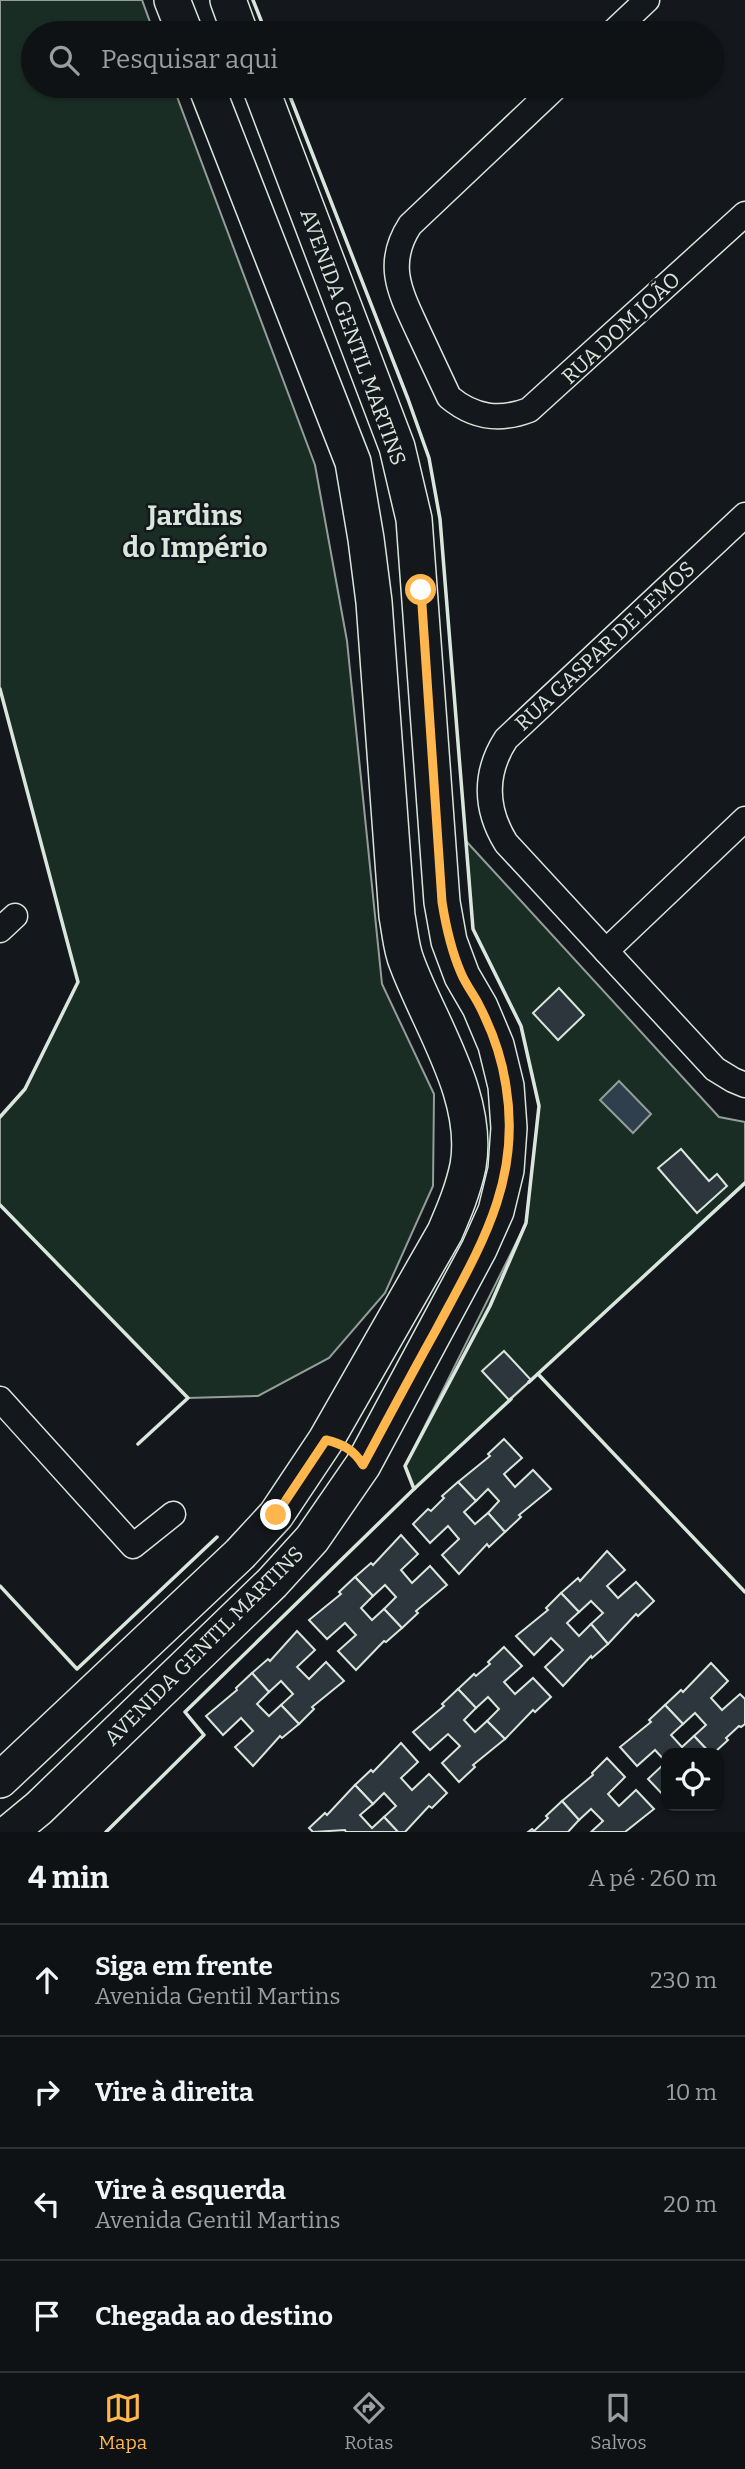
<!DOCTYPE html>
<html lang="pt">
<meta charset="utf-8">
<style>
:root{--surface:#0f1215;--page:#1d2022;--text:#f1f3f6;--muted:#9b9ea0;--line:#2f3234;--accent:#ffb74d}
body{margin:0;font-family:Bitter,serif;background:var(--page);color:var(--text)}
.controls{position:absolute;right:21px;bottom:21px;display:grid;overflow:hidden;border-radius:14px;box-shadow:0 2px 5px #0004}
.controls button{width:63px;height:63px;display:grid;place-items:center;padding:0;border:0;border-bottom:2px solid var(--line);background:var(--surface);color:var(--text);font:35px sans-serif}
.stop{position:absolute;width:21px;height:21px;margin:-16px;border:5px solid #ffb74d;border-radius:50%;background:#fff}
.stop.end{background:#ffb74d;border-color:#fff;box-shadow:0 2px 7px #0008}
.list{margin:0;padding:0;list-style:none}
h2{display:flex;justify-content:space-between;align-items:center;height:91px;margin:0;padding:0 28px;font-size:30px}
h2 small{font-size:23px;font-weight:400;color:var(--muted)}
.list li{display:grid;grid-template-columns:46px 1fr auto;gap:21px;align-items:center;box-sizing:border-box;height:112px;padding:0 28px;border-top:2px solid var(--line)}
.list b{display:block;font-size:26px;white-space:nowrap}
.list p{margin:0;font-size:23px;white-space:nowrap;color:var(--muted)}
.list em{font-size:23px;font-style:normal;color:var(--muted)}
.icon{flex:none;width:38px;height:38px;fill:none;stroke:currentColor;stroke-width:2;stroke-linecap:round;stroke-linejoin:round}
.map{position:relative;flex:none;width:745px;height:1832px;overflow:hidden}
.search{position:absolute;background:var(--surface);box-shadow:0 2px 5px #0004;left:21px;right:21px;top:21px;height:77px;display:flex;align-items:center;gap:18px;box-sizing:border-box;padding:0 24px;border-radius:38px;color:var(--muted);font-size:26px}
.sheet{height:539px;background:var(--surface)}
nav{display:flex;justify-content:space-around;align-items:center;box-sizing:border-box;height:98px;border-top:2px solid var(--line);background:var(--surface);font-size:19px;color:var(--muted)}
nav a{display:grid;justify-items:center;gap:4px}
nav .on{color:var(--accent)}
.map>svg:first-child{display:block}
.green{fill:#1a2d24;stroke:#939e99;stroke-width:2}
.water{fill:#2f3f4d;stroke:#939e99;stroke-width:2}
.building{fill:#2c363c;stroke:#d8e6dc;stroke-width:2}
.lines{fill:none;stroke-linecap:round;stroke-linejoin:round}
.minor-casing{stroke:#d8e6dc;stroke-width:27}
.secondary-casing{stroke:#d8e6dc;stroke-width:38}
.minor{stroke:#14181c;stroke-width:24}
.secondary{stroke:#14181c;stroke-width:35}
.wall{stroke:#d8e6dc;stroke-width:3.5}
.route{stroke:#ffb74d;stroke-width:9}
.labels{text-anchor:middle;stroke-width:5;stroke-linejoin:round;paint-order:stroke}
.street-label{font-size:21px;fill:#d8e6dc;stroke:#14181c}
.district-label{font-size:28px;font-weight:bold;fill:#d8e6dc;stroke:#14181c}
</style>
<div class="map">
<svg width="745" height="1832" viewBox="0 0 745 1832">
<rect width="100%" height="100%" fill="#14181c"/>
<g class="green">
<path d="M0,0H142L154,33H33V86H173L315,465L347,641L382,984L434,1094L433,1186L385,1293L329,1358L258,1396L188,1398L0,1205V1117L25,1089L78,982L0,689Z"/>
<path d="M466,841L719,1117L745,1122V1182L414,1489L405,1466L526,1223L539,1106L521,1026L473,929Z"/>
</g>
<path class="water" d="M619,1081L651,1114L633,1133L600,1100Z"/>
<g class="building">
<path d="M559,988L584,1015L558,1040L533,1013Z"/>
<path d="M681,1149L709,1181L717,1174L727,1186L697,1213L658,1168Z"/>
<path d="M504,1351L531,1380L509,1400L482,1371Z"/>
<path d="M504,1439L522,1458L504,1474L515,1487L533,1470L551,1489L519,1515L521,1517L505,1532L488,1513L499,1501L488,1489L476,1501L458,1482L490,1456L488,1454Z"/>
<path d="M458,1482L476,1501L464,1512L475,1524L488,1513L505,1532L489,1547L487,1544L459,1574L442,1555L459,1539L448,1526L430,1543L413,1524L428,1509L431,1511L444,1498L442,1496Z"/>
<path d="M401,1535L418,1554L401,1570L412,1583L430,1566L447,1585L416,1611L418,1613L402,1628L384,1609L396,1597L385,1585L373,1596L355,1577L371,1563L373,1565Z"/>
<path d="M607,1551L625,1570L607,1586L618,1598L636,1582L654,1601L638,1616L636,1614L608,1644L591,1624L603,1613L591,1601L579,1612L561,1593L578,1578L580,1581Z"/>
<path d="M355,1577L373,1596L361,1608L372,1620L384,1609L402,1628L386,1642L384,1641L356,1670L338,1651L356,1635L345,1623L327,1639L309,1620L341,1594L339,1592Z"/>
<path d="M561,1593L579,1612L567,1623L579,1636L591,1624L608,1644L592,1658L591,1656L563,1686L545,1667L563,1650L551,1638L534,1655L516,1636L548,1610L546,1608Z"/>
<path d="M297,1631L315,1650L297,1667L309,1679L326,1662L344,1681L312,1707L314,1709L299,1724L281,1705L293,1694L281,1681L269,1692L252,1673L268,1659L270,1661Z"/>
<path d="M504,1647L522,1666L504,1682L515,1694L533,1678L551,1697L535,1712L533,1710L505,1739L487,1721L499,1709L488,1697L476,1708L458,1689L474,1674L476,1676L490,1664L488,1662Z"/>
<path d="M711,1663L728,1681L711,1698L722,1710L740,1694L745,1699V1724L741,1727L739,1726L726,1738L728,1740L714,1753H710L694,1736L706,1725L695,1713L683,1724L665,1705L681,1690L683,1692Z"/>
<path d="M252,1673L269,1692L257,1704L269,1716L281,1705L299,1724L282,1738L280,1736L253,1766L235,1747L253,1731L241,1718L223,1735L206,1716L237,1690L236,1688Z"/>
<path d="M458,1689L476,1708L464,1720L475,1732L487,1721L505,1739L473,1765L475,1767L459,1782L442,1763L460,1746L448,1734L430,1750L413,1732L444,1706L442,1704Z"/>
<path d="M665,1705L683,1724L671,1735L682,1747L694,1736L710,1753H666V1762L655,1750L637,1766L620,1747L651,1722L649,1720Z"/>
<path d="M401,1743L418,1762L401,1778L412,1790L429,1774L447,1793L432,1808L429,1806L405,1832H398L384,1817L396,1806L384,1793L373,1804L355,1785L371,1770L373,1772Z"/>
<path d="M607,1758L625,1777L608,1794L619,1806L636,1790L654,1809L625,1832H591L603,1821L591,1809L579,1820L562,1801L593,1775L592,1773Z"/>
<path d="M666,1762V1798L648,1779Z"/>
<path d="M355,1785L373,1804L360,1815L372,1828L384,1817L398,1832H346L345,1830L313,1832L309,1828L325,1813L327,1815Z"/>
<path d="M562,1801L579,1820L568,1832H528L532,1829L534,1831L548,1818L546,1816Z"/>
</g>
<g class="lines">
<g class="minor-casing">
<g id="minor">
<path d="M612,33L647,0"/>
<path d="M557,86L410,225C384,265 401,294 419,333C429,354 439,376 449,397C474,418 500,421 529,410L745,214"/>
<path d="M745,515L506,739C484,773 485,809 506,843L715,1069L733,1080L745,1085"/>
<path d="M0,930L15,916"/>
<path d="M606,951L745,819"/>
<path d="M0,1399L133,1546L173,1514"/>
</g>
</g>
<g class="secondary-casing">
<g id="secondary">
<path d="M172,0L185,33"/>
<path d="M228,0L240,33"/>
<path d="M0,1780L240,1554L276,1515L326,1440L445,1232C454,1211 463,1190 468,1166C480,1097 430,1025 407,963C401,949 400,931 397,916L374,602L366,539L353,462L206,86"/>
<path d="M10,1832L39,1808L272,1583L312,1539L363,1465L479,1249L496,1211L506,1170L509,1128L506,1086L496,1045L480,1007L462,976L449,941L442,902L414,519L397,447L260,86"/>
</g>
</g>
<use href="#minor" class="minor"/>
<use href="#secondary" class="secondary"/>
<g class="wall">
<path d="M253,0L266,33"/>
<path d="M286,86L408,399L429,458L440,519L473,929L521,1026L539,1106L526,1223L490,1306L405,1466L414,1489L511,1399"/>
<path d="M0,689L78,982L25,1089L0,1117"/>
<path d="M0,1205L188,1398L138,1444"/>
<path d="M538,1374L745,1592"/>
<path d="M529,1382L745,1183"/>
<path d="M0,1586L77,1669L217,1537"/>
<path d="M106,1832L204,1735L185,1712L415,1488"/>
</g>
</g>
<g class="lines">
<path class="route" d="M276,1515L326,1440C343,1444 354,1450 363,1465C387,1420 411,1375 436,1330C479,1249 522,1182 506,1086C502,1059 492,1030 479,1005C474,995 466,985 461,973C451,950 446,927 442,902L421,590"/>
</g>
<g class="labels">
<g class="street-label">
<text transform="translate(621 328) rotate(-43)" y="7">RUA DOM JOÃO</text>
<text transform="translate(353 337) rotate(70)" y="7">AVENIDA GENTIL MARTINS</text>
<text transform="translate(605 646) rotate(-43)" y="7">RUA GASPAR DE LEMOS</text>
<text transform="translate(204 1646) rotate(-45)" y="7">AVENIDA GENTIL MARTINS</text>
</g>
<g class="district-label">
<text x="195" y="525">Jardins<tspan x="195" dy="32">do Império</tspan></text>
</g>
</g>
</svg>
<div class="controls">
<button><svg class="icon" aria-label="locate" viewBox="0 0 24 24"><circle cx="12" cy="12" r="6"/><path d="M12 2v4M12 18v4M2 12h4M18 12h4"/></svg></button>
</div>
<div class="stop" style="left:421px;top:590px"></div>
<div class="stop end" style="left:276px;top:1515px"></div>
<div class="search"><svg class="icon" aria-label="search" viewBox="0 0 24 24"><circle cx="10" cy="10" r="6"/><path d="M15 15l6 6"/></svg>Pesquisar aqui</div>
</div>
<section class="sheet">
<h2>4 min<small>A pé · 260 m</small></h2>
<ul class="list">
<li><svg class="icon" aria-label="ahead" viewBox="0 0 24 24"><path d="M12 20V5M6 11l6-6 6 6"/></svg><div><b>Siga em frente</b><p>Avenida Gentil Martins</p></div><em>230 m</em></li>
<li><svg class="icon" aria-label="right" viewBox="0 0 24 24"><path d="M7 20v-9h11M14 6l5 5-5 5"/></svg><div><b>Vire à direita</b></div><em>10 m</em></li>
<li><svg class="icon" aria-label="left" viewBox="0 0 24 24"><path d="M17 20v-9H6M10 6l-5 5 5 5"/></svg><div><b>Vire à esquerda</b><p>Avenida Gentil Martins</p></div><em>20 m</em></li>
<li><svg class="icon" aria-label="arrive" viewBox="0 0 24 24"><path d="M6 21V4h12l-3 4 3 4H6"/></svg><div><b>Chegada ao destino</b></div></li>
</ul>
</section>
<nav>
<a class="on"><svg class="icon" aria-label="map" viewBox="0 0 24 24"><path d="M3 6l6-2 6 2 6-2v14l-6 2-6-2-6 2zM9 4v14M15 6v14"/></svg>Mapa</a>
<a><svg class="icon" aria-label="directions" viewBox="0 0 24 24"><path d="M12 3l9 9-9 9-9-9zM9 14v-3h6M13 9l2 2-2 2"/></svg>Rotas</a>
<a><svg class="icon" aria-label="saved" viewBox="0 0 24 24"><path d="M7 4h10v16l-5-4-5 4z"/></svg>Salvos</a>
</nav>
